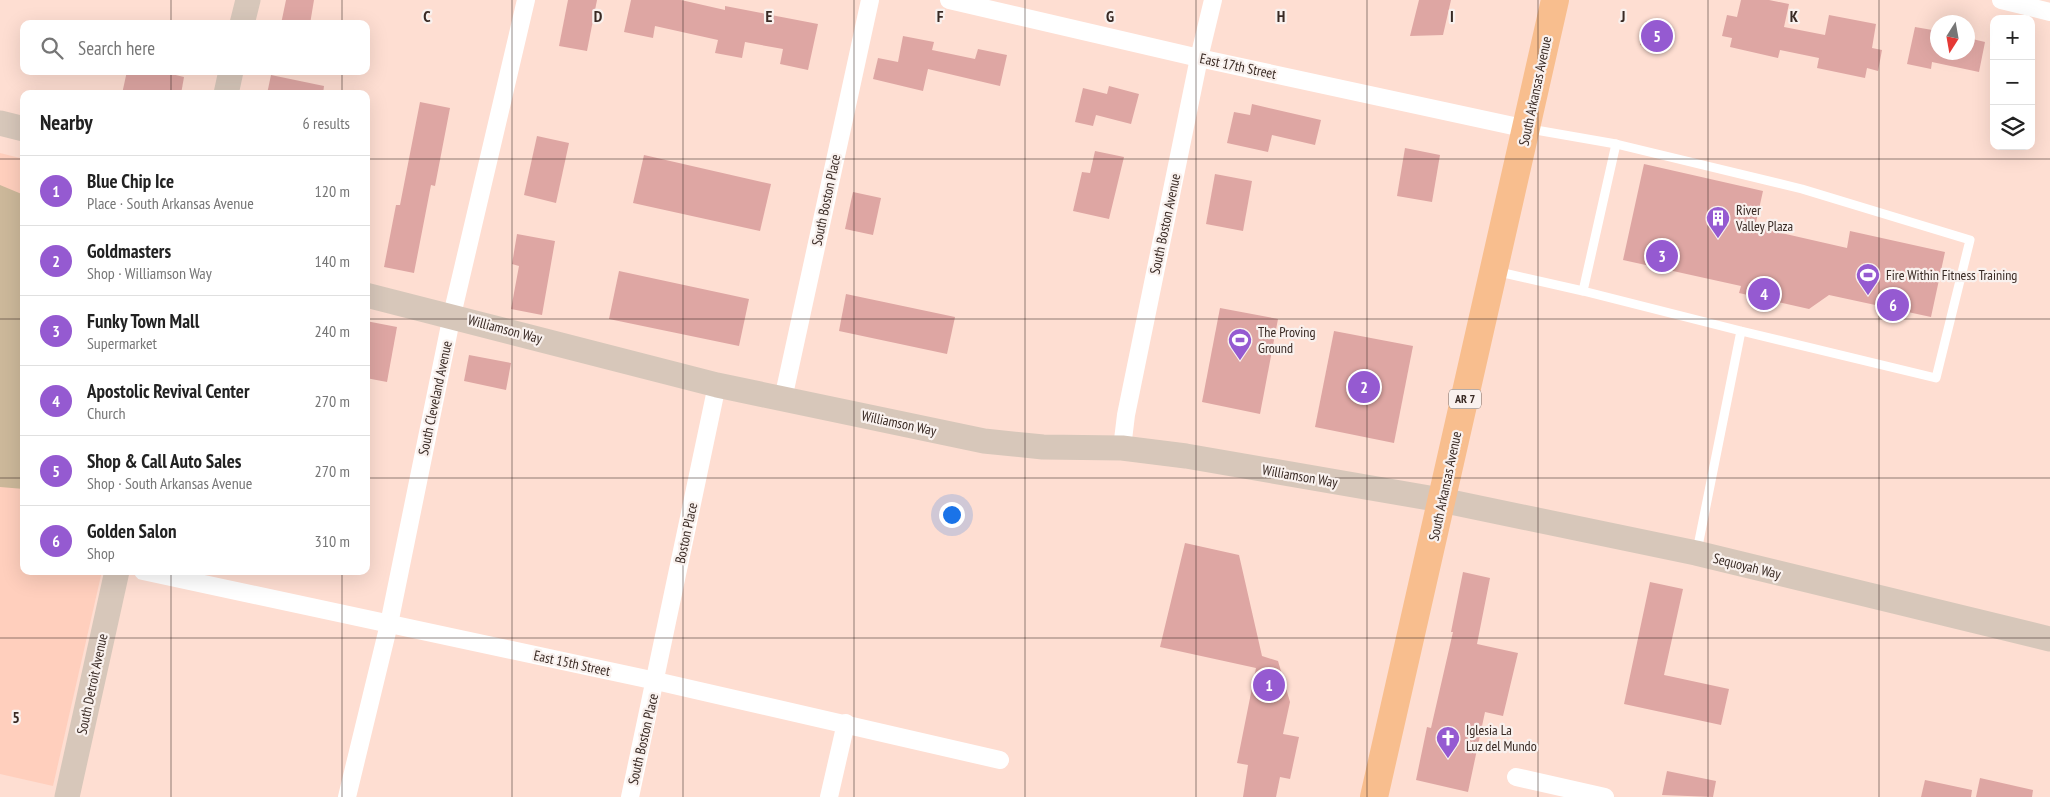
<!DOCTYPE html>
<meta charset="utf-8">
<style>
:root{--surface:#fff;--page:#f6f6f6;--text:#222;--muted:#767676;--line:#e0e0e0;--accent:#955ad1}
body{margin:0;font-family:"PT Sans Narrow",sans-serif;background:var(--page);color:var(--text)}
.controls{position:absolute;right:15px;top:15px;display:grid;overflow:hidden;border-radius:10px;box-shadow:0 5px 20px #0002}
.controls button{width:45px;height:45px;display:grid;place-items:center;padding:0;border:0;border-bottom:1px solid var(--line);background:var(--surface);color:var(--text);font:25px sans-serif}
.compass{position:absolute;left:1930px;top:15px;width:45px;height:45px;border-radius:50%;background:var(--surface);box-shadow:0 5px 20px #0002;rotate:191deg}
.you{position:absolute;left:951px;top:514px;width:18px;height:18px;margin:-12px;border:4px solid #fff;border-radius:50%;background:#1a73e8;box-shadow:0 0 0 8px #1a73e833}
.badge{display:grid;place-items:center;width:32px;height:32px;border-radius:50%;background:var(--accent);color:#fff;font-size:16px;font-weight:700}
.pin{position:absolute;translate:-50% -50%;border:2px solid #fff;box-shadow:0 1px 5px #0006}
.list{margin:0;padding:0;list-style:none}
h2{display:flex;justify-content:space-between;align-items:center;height:65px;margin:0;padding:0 20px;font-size:21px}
h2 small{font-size:16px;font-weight:400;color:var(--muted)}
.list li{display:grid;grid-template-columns:32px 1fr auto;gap:15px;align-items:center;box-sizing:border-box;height:70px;padding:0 20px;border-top:1px solid var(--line)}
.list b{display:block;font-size:19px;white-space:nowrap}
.list p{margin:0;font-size:16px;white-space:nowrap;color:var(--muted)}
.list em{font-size:16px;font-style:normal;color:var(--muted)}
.icon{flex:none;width:28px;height:28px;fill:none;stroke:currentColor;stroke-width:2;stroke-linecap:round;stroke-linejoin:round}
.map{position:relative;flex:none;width:2050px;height:797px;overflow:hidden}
.search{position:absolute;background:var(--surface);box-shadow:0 5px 20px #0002;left:20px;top:20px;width:350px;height:55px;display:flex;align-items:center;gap:12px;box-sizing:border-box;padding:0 18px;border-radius:10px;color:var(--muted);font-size:19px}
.panel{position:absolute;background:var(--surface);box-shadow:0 5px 20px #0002;left:20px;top:90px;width:350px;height:485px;border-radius:10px}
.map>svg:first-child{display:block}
.built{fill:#ffcfbd}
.green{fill:#ccb89a}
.building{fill:#dea6a3}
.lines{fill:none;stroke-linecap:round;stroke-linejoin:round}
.lane{stroke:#fff;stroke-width:9}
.street{stroke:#fff;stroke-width:18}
.secondary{stroke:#d7c7ba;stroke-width:25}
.highway{stroke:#f8be8e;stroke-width:28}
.grid{fill:none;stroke:#392a24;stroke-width:1;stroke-opacity:0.55}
.labels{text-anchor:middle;stroke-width:4.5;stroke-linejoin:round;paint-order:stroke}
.shield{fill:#f9f1ee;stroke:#736661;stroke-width:1}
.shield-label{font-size:12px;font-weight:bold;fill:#392a24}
.street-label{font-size:14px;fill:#392a24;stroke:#f9f1ee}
.poi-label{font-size:14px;fill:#392a24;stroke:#f9f1ee;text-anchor:start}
.grid-label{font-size:16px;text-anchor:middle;font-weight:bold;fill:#392a24;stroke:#f9f1ee;stroke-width:4.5;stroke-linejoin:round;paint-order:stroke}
</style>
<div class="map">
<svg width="2050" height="797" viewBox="0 0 2050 797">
<rect width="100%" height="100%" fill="#feded2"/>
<path class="built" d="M0,153L24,159V571H102L53,786L0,774Z"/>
<path class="green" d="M0,185L24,195V489L0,487Z"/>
<g class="building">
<path d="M286,0H314L310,24H281Z"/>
<path d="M568,0H597L587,51L559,46Z"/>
<path d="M631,0H681L725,10V6L818,24L808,70L780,64L783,49L745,42L742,58L715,53L718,40L655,26L653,38L624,32Z"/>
<path d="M1419,0H1451L1443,35L1410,36Z"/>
<path d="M1741,0H1769L1789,4L1784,27L1825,35L1829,15L1876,24L1872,48L1882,50L1878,71L1867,68L1865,78L1817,68L1819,58L1780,50L1778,58L1730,47L1732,38L1722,36L1727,15L1737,17Z"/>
<path d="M1646,21L1673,27L1667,51L1640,45Z"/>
<path d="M1915,27L1938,31V52H1968V38L1985,42L1979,72L1932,62L1931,69L1907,64Z"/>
<path d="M903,36L934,42L932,50L975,59L978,49L1007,55L1000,86L928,69L923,91L873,79L878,58L898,62Z"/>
<path d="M127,71H159L184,77L181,94H122Z"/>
<path d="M271,75L324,86L323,94H267Z"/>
<path d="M1109,86L1139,94L1131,124L1096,115L1093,126L1075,122L1083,88L1107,94Z"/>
<path d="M420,102L450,108L435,186L431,185L414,273L384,267L396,205H400Z"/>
<path d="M1252,104L1321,120L1315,145L1272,135L1268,152L1227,143L1234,112L1250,115Z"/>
<path d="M537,136L569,143L556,203L524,195Z"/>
<path d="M1405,148L1440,155L1432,202L1397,196Z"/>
<path d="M1095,151L1124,157L1109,219L1073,211L1082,172L1090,173Z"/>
<path d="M644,155L771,184L760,231L633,203Z"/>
<path d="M1644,164L1763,191L1755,227L1847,248L1850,231L1945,252L1931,317L1829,295L1809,309L1739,293L1741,286L1623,260Z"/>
<path d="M1215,174L1252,181L1243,231L1206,224Z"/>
<path d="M853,192L881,198L873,235L845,229Z"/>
<path d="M517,234L555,241L542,315L511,309L519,266L512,264Z"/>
<path d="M619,271L749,299L739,346L609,319Z"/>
<path d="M846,294L955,317L947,354L839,331Z"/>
<path d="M1220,308L1278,319L1260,414L1202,402Z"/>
<path d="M366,321L397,327L387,382L366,378Z"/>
<path d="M1334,331L1413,346L1394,443L1315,427Z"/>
<path d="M469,355L511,363L506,390L464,381Z"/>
<path d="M1185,543L1239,555L1262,656L1278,661L1290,702L1283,734L1299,737L1290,779L1280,777L1276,797H1243L1248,765L1237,763L1256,668L1160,647Z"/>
<path d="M1463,572L1490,578L1477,644L1518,653L1503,716L1485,712L1468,792L1416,780L1427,727L1431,728L1453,632H1451Z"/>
<path d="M1650,582L1683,589L1664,675L1729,689L1721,725L1624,704Z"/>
<path d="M1667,771L1716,781L1713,797L1662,795Z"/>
<path d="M1980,778L2033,790L2032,797H1976Z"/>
<path d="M1925,780L1972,790L1971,797H1921Z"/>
</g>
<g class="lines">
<g class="lane">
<path d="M1530,129L1616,144"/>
<path d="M1495,271L1583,291"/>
<path d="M1697,551L1741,331L1936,378L1970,240L1802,189L1616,144L1583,291L1741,331"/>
</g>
<g class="street">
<path d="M949,0L1199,58L1527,129"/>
<path d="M2001,0L2050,12"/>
<path d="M783,399L870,0"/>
<path d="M1122,448L1126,415L1199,58L1213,0"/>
<path d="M143,571L656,681L1000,760"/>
<path d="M1516,777L1605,797"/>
<path d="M347,797L389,624L452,315L526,0"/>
<path d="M630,797L717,385"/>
<path d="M829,797L846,723"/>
</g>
<g class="secondary">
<path d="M242,24L248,0"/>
<path d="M226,94L231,71"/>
<path d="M0,123L24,129"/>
<path d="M366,295L717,385L984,441L1043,447L1122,448L1186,456L1441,500L1696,553L2050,639"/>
<path d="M67,797L117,571"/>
</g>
<path class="highway" d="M1374,797L1555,0"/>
</g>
<path class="grid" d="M171,0V24M342,0V24M512,0V797M683,0V797M854,0V797M1025,0V797M1196,0V797M1367,0V797M1538,0V797M1708,0V797M1879,0V797M171,71V94M342,71V94M0,159H24M366,159H2050M0,319H24M366,319H2050M0,478H24M366,478H2050M171,571V797M342,571V797M0,638H2050"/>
<defs>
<g id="building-pin" transform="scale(1.25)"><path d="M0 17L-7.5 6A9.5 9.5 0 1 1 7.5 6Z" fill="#955ad1" stroke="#f9f1ee"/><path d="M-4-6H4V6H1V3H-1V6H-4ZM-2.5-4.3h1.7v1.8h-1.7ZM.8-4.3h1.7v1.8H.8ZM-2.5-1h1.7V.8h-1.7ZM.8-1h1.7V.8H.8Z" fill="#fff"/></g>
<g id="stadium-pin" transform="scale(1.25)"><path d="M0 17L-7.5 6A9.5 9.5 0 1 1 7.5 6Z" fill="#955ad1" stroke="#f9f1ee"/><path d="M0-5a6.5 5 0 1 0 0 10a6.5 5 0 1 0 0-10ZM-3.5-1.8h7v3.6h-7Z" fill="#fff"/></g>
<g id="church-pin" transform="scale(1.25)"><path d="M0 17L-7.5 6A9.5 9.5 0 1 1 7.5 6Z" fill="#955ad1" stroke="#f9f1ee"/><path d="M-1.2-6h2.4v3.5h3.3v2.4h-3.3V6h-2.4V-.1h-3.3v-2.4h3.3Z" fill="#fff"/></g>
</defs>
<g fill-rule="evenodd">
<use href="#building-pin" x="1718" y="218"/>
<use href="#stadium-pin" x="1868" y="275"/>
<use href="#stadium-pin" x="1240" y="340"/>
<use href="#church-pin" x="1448" y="738"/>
</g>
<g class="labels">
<rect class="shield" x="1449" y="389.5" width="32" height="19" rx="4"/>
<g class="shield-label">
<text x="1465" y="403">AR 7</text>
</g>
<g class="street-label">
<text transform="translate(1238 66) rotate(12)" y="5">East 17th Street</text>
<text transform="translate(1535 91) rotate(-78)" y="5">South Arkansas Avenue</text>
<text transform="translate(826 200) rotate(-78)" y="5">South Boston Place</text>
<text transform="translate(1165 224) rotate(-78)" y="5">South Boston Avenue</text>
<text transform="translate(505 329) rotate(15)" y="5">Williamson Way</text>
<text transform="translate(435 398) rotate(-78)" y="5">South Cleveland Avenue</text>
<text transform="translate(899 423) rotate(12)" y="5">Williamson Way</text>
<text transform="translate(1300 476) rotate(10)" y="5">Williamson Way</text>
<text transform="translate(1445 486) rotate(-78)" y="5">South Arkansas Avenue</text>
<text transform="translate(686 533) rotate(-78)" y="5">Boston Place</text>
<text transform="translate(1747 566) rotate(14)" y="5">Sequoyah Way</text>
<text transform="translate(572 663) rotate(12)" y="5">East 15th Street</text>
<text transform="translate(92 684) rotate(-78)" y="5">South Detroit Avenue</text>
<text transform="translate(643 739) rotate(-77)" y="5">South Boston Place</text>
</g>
<g class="poi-label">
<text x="1736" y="215">River<tspan x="1736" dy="16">Valley Plaza</tspan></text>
<text x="1886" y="280">Fire Within Fitness Training</text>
<text x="1258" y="337">The Proving<tspan x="1258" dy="16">Ground</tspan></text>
<text x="1466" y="735">Iglesia La<tspan x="1466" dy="16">Luz del Mundo</tspan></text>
</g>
</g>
<g class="grid-label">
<text x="427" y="22">C</text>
<text x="598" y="22">D</text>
<text x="769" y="22">E</text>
<text x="940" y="22">F</text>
<text x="1110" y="22">G</text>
<text x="1281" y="22">H</text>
<text x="1452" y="22">I</text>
<text x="1623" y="22">J</text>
<text x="1794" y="22">K</text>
<text x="16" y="723">5</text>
</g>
</svg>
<div class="controls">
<button>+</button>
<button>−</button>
<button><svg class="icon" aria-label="layers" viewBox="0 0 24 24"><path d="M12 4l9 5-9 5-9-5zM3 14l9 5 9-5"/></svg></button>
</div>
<svg class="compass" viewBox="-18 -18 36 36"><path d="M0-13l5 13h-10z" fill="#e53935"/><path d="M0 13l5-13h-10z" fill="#767676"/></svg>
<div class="you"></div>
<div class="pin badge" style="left:1269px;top:685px">1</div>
<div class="pin badge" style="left:1364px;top:387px">2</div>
<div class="pin badge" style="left:1662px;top:256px">3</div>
<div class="pin badge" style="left:1764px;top:294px">4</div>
<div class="pin badge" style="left:1657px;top:36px">5</div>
<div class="pin badge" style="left:1893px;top:305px">6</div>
<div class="search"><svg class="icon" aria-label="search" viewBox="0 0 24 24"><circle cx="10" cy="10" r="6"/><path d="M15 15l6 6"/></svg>Search here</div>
<section class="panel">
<h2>Nearby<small>6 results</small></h2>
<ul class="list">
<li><span class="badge">1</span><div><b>Blue Chip Ice</b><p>Place · South Arkansas Avenue</p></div><em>120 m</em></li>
<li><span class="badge">2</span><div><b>Goldmasters</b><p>Shop · Williamson Way</p></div><em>140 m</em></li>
<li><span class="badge">3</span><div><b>Funky Town Mall</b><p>Supermarket</p></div><em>240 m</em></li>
<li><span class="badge">4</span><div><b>Apostolic Revival Center</b><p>Church</p></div><em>270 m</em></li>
<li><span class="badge">5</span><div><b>Shop &amp; Call Auto Sales</b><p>Shop · South Arkansas Avenue</p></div><em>270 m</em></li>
<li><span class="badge">6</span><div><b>Golden Salon</b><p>Shop</p></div><em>310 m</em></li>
</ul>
</section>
</div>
